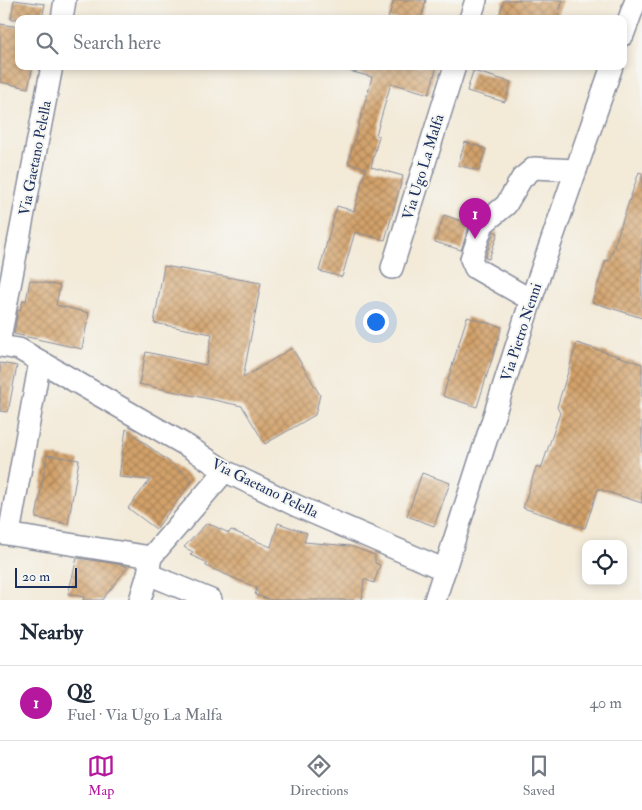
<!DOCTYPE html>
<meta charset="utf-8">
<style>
:root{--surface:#fff;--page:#f2f2f3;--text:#1f2937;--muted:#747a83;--line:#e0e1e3;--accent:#b5179e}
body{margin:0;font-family:"IM FELL Double Pica",serif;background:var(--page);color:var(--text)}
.controls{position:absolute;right:15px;bottom:15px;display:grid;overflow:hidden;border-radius:10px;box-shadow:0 2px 8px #0003}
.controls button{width:45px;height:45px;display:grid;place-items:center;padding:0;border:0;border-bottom:1px solid var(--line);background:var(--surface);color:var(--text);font:25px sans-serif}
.scale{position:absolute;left:15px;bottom:12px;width:62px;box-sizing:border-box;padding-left:5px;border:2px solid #1b2f5e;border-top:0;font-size:14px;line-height:18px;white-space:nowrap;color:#1b2f5e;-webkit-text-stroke:4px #f6f6f2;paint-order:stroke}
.you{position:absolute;left:375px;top:321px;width:18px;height:18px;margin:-12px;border:4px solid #fff;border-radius:50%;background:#1a73e8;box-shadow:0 0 0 8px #1a73e833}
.badge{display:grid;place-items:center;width:32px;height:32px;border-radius:50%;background:var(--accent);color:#fff;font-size:16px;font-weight:700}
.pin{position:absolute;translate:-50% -41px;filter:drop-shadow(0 1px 2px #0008)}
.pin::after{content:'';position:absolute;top:26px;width:18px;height:15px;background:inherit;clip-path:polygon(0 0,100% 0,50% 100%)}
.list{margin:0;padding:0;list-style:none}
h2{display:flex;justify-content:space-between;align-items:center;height:65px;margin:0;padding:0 20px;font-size:21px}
h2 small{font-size:16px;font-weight:400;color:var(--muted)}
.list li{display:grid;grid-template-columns:32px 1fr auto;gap:15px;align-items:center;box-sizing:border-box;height:75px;padding:0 20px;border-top:1px solid var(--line)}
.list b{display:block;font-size:19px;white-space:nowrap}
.list p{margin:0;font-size:16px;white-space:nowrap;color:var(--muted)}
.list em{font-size:16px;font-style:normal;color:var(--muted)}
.icon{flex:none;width:28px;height:28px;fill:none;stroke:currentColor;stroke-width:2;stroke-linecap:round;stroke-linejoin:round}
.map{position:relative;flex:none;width:642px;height:600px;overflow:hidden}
.search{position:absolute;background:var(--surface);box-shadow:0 2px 8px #0003;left:15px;right:15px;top:15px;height:55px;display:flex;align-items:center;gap:12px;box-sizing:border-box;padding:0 18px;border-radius:10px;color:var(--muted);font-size:19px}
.sheet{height:140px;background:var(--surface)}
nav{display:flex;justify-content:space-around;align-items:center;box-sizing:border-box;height:70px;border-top:1px solid var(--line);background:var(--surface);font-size:14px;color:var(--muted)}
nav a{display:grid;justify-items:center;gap:2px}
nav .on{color:var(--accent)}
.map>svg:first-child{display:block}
.building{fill:url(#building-cross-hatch)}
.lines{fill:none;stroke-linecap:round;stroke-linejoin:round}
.minor-casing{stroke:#878c9b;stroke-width:24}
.minor{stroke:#fff;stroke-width:21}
.labels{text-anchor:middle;stroke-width:4;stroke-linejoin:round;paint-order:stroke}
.street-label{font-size:15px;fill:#1b2f5e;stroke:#f6f6f2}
</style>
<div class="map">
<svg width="642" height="600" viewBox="0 0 642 600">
<defs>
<pattern id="building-cross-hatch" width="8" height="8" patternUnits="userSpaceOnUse" patternTransform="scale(1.25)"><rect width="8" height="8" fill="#d3a169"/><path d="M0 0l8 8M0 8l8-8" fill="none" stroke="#aa845a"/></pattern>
</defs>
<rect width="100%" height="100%" fill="#f6f6f2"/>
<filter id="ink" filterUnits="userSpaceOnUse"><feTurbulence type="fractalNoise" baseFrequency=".02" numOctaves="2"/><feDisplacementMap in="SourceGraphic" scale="10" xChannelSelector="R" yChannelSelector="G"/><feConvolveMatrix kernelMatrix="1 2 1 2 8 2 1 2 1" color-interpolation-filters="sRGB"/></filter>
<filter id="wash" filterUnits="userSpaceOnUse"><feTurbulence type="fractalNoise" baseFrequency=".0096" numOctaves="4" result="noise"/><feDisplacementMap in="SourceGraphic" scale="20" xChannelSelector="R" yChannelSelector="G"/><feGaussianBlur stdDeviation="1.12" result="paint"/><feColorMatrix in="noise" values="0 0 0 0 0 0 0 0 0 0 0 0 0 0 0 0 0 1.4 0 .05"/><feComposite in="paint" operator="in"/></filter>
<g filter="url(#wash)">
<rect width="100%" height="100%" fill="#f3ead8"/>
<g id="blocks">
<g class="building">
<path d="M14,0L45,4L42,19H11Z"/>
<path d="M394,0H426L421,19H388Z"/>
<path d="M504,0H563L557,19H498Z"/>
<path d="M0,24L19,27V66H33L28,88L0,82Z"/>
<path d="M350,66H437L429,94L391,83L376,135L379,136L371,167L403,176L385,240L355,232L342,277L319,271L337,206L354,211L366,168L348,163L372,77L349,71Z"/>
<path d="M473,71L511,82L505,102L467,91Z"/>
<path d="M465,142L486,149L479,171L458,165Z"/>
<path d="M639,172L642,173V318L592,302L606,260L609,261Z"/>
<path d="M444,215L470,224L461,250L435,242Z"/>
<path d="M494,231L498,233L489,259L485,258Z"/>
<path d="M164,266L261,283L243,378L292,348L320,395L315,415L265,444L242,406L139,384L146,352L206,365L212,334L154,323Z"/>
<path d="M30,280L60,286L56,305L89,313L82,349L14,334L18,310H20L23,300L26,301Z"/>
<path d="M467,317L502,327L477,407L443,396Z"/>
<path d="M577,343L642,364V503L598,489L585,528L523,508L536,467L541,469L560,413L557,407Z"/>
<path d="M0,363L17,366L8,412L0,411Z"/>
<path d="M126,429L193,480L156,529L128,508L150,480L119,477Z"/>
<path d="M47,455L79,460L68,524L36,518Z"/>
<path d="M422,473L450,483L434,526L407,516Z"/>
<path d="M207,523L229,533L231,530L271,547L278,523L307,533L304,542L350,546L375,555V563L380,565L374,583L364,579L362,600H272L255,595L257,588L206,566V562L190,555L193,552L184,547Z"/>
<path d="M77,558L118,564L128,567L102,600H83L84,597L68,594Z"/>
</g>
</g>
</g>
<g filter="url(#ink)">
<use href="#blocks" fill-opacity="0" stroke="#878c9b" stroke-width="1"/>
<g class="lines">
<g class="minor-casing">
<g id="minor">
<path d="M62,19L65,0"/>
<path d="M470,19L476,0"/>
<path d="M623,35L636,0"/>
<path d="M392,268L455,66"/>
<path d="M531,300L475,268L471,259L483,224L506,205L522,178L534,168L576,170"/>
<path d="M0,338L52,66"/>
<path d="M0,346L19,349L189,447L225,471L297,506L445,570"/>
<path d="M0,533L151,557"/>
<path d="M9,534L40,361"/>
<path d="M148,574L211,600"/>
<path d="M140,600L148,574L151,557L225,471"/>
<path d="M435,600L531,300L612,66"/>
</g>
</g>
<use href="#minor" class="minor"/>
</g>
</g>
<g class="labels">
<g class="street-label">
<text transform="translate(35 158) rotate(-79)" y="5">Via Gaetano Pelella</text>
<text transform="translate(423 167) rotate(-73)" y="5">Via Ugo La Malfa</text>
<text transform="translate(521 332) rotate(-72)" y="5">Via Pietro Nenni</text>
<text transform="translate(265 488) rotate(26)" y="5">Via Gaetano Pelella</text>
</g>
</g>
</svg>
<div class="controls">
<button><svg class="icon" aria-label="locate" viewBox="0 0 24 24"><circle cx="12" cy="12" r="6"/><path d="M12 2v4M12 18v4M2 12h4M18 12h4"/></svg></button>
</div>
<div class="scale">20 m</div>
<div class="you"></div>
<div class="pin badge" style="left:475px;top:239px">1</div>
<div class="search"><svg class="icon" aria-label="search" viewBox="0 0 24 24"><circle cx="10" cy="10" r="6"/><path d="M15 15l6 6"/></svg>Search here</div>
</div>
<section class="sheet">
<h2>Nearby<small></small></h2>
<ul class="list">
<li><span class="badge">1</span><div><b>Q8</b><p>Fuel · Via Ugo La Malfa</p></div><em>40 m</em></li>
</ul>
</section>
<nav>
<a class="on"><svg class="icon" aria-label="map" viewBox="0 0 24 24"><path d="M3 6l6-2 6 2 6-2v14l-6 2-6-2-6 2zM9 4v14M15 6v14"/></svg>Map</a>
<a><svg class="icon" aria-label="directions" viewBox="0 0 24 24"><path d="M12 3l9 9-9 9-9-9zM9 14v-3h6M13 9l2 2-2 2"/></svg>Directions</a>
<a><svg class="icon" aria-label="saved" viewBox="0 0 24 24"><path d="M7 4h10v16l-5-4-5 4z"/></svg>Saved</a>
</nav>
